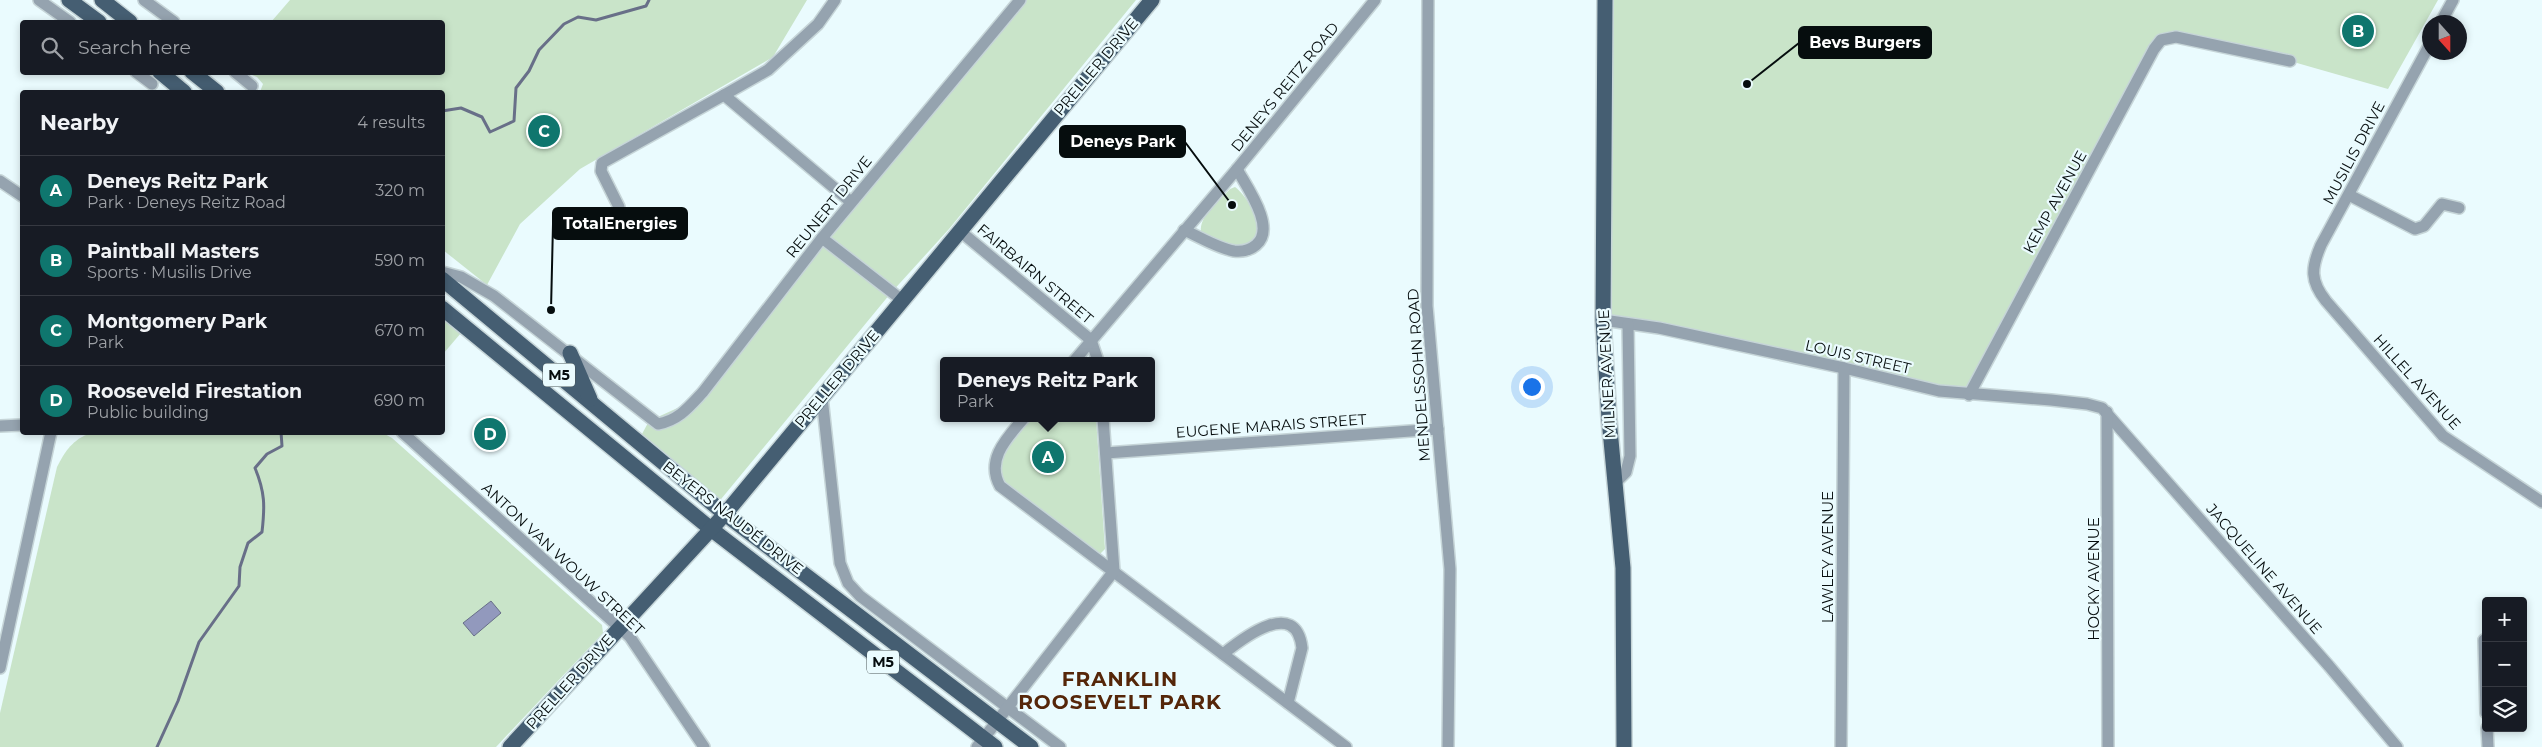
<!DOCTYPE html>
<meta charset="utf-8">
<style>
:root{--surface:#171b24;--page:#242831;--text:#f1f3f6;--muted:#9ea1a6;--line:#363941;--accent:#0f766e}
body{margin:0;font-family:Montserrat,sans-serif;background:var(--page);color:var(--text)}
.controls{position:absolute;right:15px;bottom:15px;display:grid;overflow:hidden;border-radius:5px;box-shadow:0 2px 8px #0003}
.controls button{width:45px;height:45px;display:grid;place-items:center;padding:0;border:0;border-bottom:1px solid var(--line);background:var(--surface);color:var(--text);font:25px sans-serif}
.compass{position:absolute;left:2422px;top:15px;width:45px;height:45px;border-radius:50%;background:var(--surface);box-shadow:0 2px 8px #0003;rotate:159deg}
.you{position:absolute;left:1531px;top:386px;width:18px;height:18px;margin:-12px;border:4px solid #fff;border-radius:50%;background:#1a73e8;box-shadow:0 0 0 8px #1a73e833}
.badge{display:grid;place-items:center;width:32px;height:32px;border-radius:50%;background:var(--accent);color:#fff;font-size:16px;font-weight:700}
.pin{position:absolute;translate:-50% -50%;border:2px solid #fff;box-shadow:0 1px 5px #0006}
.popup{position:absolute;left:940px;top:357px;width:215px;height:65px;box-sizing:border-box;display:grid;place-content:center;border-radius:5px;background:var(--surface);filter:drop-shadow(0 1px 4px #0005);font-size:16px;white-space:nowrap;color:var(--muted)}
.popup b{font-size:19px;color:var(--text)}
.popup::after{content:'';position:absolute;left:50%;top:100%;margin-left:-10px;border:10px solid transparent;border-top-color:var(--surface)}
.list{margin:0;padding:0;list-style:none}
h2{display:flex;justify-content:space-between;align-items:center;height:65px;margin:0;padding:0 20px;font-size:21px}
h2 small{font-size:16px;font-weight:400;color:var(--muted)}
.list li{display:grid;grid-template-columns:32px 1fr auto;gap:15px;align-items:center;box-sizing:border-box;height:70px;padding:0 20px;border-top:1px solid var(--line)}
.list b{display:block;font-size:19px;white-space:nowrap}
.list p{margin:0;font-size:16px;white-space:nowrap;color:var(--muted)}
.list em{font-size:16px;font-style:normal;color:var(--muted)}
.icon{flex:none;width:28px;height:28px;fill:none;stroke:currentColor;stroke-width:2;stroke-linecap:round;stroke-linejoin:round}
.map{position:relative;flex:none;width:2542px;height:747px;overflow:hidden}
.search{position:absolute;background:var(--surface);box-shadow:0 2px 8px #0003;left:20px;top:20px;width:425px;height:55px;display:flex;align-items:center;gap:12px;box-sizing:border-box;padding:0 18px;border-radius:5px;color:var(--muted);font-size:19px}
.panel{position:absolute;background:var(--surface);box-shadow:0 2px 8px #0003;left:20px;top:90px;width:425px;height:345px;border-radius:5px}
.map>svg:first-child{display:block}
.green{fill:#c9e4c9}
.water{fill:#9299bd;stroke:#686f88}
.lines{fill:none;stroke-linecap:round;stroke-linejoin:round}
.stream{stroke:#686f88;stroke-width:3}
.minor-casing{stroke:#c6d5d8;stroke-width:14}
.major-casing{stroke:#c6d5d8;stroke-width:18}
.minor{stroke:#95a3af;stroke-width:11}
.major{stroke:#455e72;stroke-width:15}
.labels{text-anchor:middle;stroke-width:4.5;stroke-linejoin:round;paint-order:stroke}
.shield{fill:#eafbfe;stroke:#4a5456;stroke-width:1}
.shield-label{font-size:14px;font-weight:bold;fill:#060d0e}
.street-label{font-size:15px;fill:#060d0e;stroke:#eafbfe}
.district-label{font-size:20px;font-weight:bold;letter-spacing:1px;fill:#552609;stroke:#eafbfe}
.leader{fill:none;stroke:#060d0e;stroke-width:2}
.callout-dot{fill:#060d0e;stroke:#eafbfe;stroke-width:2}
.callout{fill:#060d0e;stroke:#060d0e;stroke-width:2}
.callout-label{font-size:16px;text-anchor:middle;font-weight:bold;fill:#fff}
</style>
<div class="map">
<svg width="2542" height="747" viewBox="0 0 2542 747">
<rect width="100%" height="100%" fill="#eafbfe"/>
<g class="green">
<path d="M290,0H807L773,57L580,169L520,224L487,285L443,250L442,92H260L263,84L257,77L247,73L442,72V22H271Z"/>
<path d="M1018,0H1136L949,229L890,294L717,504L642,434L649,421L684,405L826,239Z"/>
<path d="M1605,0H2438L2388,89L2290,61L2161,40L1969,395L1603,320Z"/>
<path d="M1235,187C1245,194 1261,219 1258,232C1257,235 1255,239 1253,243L1233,247L1201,232C1199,216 1219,201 1230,189Z"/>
<path d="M443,318L461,333L443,354Z"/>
<path d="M1026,418H1096L1105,549L1099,555L1008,494L995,462Z"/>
<path d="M91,433H383L392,438L602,625L603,633L496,747H0V713L57,467C65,451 73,439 91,433Z"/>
</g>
<path class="water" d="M491,601L501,613L474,636L463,623Z"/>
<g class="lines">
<g class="stream">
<path d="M442,111L461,108L482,117L490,132L514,121L516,88L529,71L539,50L564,24L578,17L596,20L646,6L649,0"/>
<path d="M157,747L178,701L199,642L239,586L240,567L248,543L262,532C265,506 265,492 255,468L267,454L282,446L281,432"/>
</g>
<g class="minor-casing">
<g id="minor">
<path d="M39,0L70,22"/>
<path d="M144,0L174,22"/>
<path d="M1428,0L1427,306L1450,569L1448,747"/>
<path d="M2441,22L2453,0"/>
<path d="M2430,44L2321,245C2311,268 2310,281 2326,301L2443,436L2542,502"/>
<path d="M136,72L152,84"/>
<path d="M235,72L252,86"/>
<path d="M724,95L768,70L818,24L835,0"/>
<path d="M0,181L22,196"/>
<path d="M2349,195L2415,229L2424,226L2442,204L2459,208"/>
<path d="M619,207L601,171L602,163L724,95L851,202"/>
<path d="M1184,230C1200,237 1217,248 1234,251C1242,252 1250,250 1256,245C1277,228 1246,186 1237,169"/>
<path d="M960,231L1091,340L1098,361"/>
<path d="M822,238L902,300"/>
<path d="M442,272L461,277L494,296L658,424C679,420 689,407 703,392L822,238L1020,0"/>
<path d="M1603,320L1659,328L1844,368L1939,391L2051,400L2087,404L2102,408L2329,666L2397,747"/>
<path d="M1074,361L1237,169L1375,0"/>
<path d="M1969,395L2154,49L2161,40L2176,37L2290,61"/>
<path d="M822,397L840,563L848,583L860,596L1060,747"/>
<path d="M2107,412L2108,747"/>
<path d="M1024,418C1008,437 985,459 1000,486L1346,747"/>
<path d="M0,426L22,425"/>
<path d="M402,432L630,637L704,747"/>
<path d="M1106,453L1438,429"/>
<path d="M1615,483L1626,472L1630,456L1628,324"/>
<path d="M2484,640L2486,713"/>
<path d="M1223,654C1243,638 1296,597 1302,648L1288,703"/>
<path d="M0,668L51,432"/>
<path d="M2487,728L2488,747"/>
<path d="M977,747L1114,571L1103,418"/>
<path d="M1841,747L1844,368"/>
</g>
</g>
<g class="major-casing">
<g id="major">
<path d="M69,0L99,22"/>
<path d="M102,0L130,22"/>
<path d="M1605,0L1603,320L1609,419L1623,568L1624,747"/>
<path d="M160,72L184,92"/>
<path d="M192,72L217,92"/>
<path d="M442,279L725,514L1031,747"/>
<path d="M442,308L711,529L995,747"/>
<path d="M570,353L590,399"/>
<path d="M510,747L725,514L1152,0"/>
</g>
</g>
<use href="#minor" class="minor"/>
<use href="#major" class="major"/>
</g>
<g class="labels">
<g class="shield">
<rect x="543" y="363.5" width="32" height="23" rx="4"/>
<rect x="867" y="650.5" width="32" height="23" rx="4"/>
</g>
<g class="shield-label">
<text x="559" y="380">M5</text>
<text x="883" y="667">M5</text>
</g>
<g class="street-label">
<text transform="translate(1096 67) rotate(-50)" y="5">PRELLER DRIVE</text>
<text transform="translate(1285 87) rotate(-51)" y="5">DENEYS REITZ ROAD</text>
<text transform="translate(2354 153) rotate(-62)" y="5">MUSILIS DRIVE</text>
<text transform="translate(2055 202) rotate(-61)" y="5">KEMP AVENUE</text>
<text transform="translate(829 207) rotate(-51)" y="5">REUNERT DRIVE</text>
<text transform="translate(1035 274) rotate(40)" y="5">FAIRBAIRN STREET</text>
<text transform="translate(1858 357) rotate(13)" y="5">LOUIS STREET</text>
<text transform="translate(1607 374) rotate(-93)" y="5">MILNER AVENUE</text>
<text transform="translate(1419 375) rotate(-94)" y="5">MENDELSSOHN ROAD</text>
<text transform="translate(837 379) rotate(-50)" y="5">PRELLER DRIVE</text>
<text transform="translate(2417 382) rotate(48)" y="5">HILLEL AVENUE</text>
<text transform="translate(1271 426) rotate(-4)" y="5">EUGENE MARAIS STREET</text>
<text transform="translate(733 518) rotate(38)" y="5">BEYERS NAUDÉ DRIVE</text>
<text transform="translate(1828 557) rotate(-90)" y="5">LAWLEY AVENUE</text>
<text transform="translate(563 559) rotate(43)" y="5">ANTON VAN WOUW STREET</text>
<text transform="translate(2264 569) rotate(49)" y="5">JACQUELINE AVENUE</text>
<text transform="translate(2094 579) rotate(-90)" y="5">HOCKY AVENUE</text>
<text transform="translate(570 682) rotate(-48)" y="5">PRELLER DRIVE</text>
</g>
<g class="district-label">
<text x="1120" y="686">FRANKLIN<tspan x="1120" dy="23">ROOSEVELT PARK</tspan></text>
</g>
</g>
<path class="leader" d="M1747 84L1799 43M1232 205L1185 142M551 310L553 224"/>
<g class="callout-dot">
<circle cx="1747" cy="84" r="5"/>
<circle cx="1232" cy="205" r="5"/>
<circle cx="551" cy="310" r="5"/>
</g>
<g class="callout">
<rect x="1799" y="27" width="132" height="31" rx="5"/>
<rect x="1060" y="126" width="125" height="31" rx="5"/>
<rect x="553" y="208" width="134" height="31" rx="5"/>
</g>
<g class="callout-label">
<text x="1865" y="48">Bevs Burgers</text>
<text x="1123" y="147">Deneys Park</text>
<text x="620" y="229">TotalEnergies</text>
</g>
</svg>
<div class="controls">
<button>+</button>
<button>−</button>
<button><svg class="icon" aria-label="layers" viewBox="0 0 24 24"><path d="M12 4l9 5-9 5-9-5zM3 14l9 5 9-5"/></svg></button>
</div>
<svg class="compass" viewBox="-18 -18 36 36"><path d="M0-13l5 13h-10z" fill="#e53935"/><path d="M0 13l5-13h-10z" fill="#9ea1a6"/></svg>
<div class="you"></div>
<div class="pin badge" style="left:1048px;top:457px">A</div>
<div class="popup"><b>Deneys Reitz Park</b>Park</div>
<div class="pin badge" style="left:2358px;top:31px">B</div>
<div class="pin badge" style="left:544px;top:131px">C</div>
<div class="pin badge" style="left:490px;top:434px">D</div>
<div class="search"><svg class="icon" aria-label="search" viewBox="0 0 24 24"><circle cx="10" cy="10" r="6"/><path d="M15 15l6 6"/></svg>Search here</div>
<section class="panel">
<h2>Nearby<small>4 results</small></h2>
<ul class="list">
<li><span class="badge">A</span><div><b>Deneys Reitz Park</b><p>Park · Deneys Reitz Road</p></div><em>320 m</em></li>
<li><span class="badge">B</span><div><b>Paintball Masters</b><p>Sports · Musilis Drive</p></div><em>590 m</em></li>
<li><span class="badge">C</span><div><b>Montgomery Park</b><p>Park</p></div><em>670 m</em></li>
<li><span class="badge">D</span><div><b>Rooseveld Firestation</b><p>Public building</p></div><em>690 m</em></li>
</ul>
</section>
</div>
